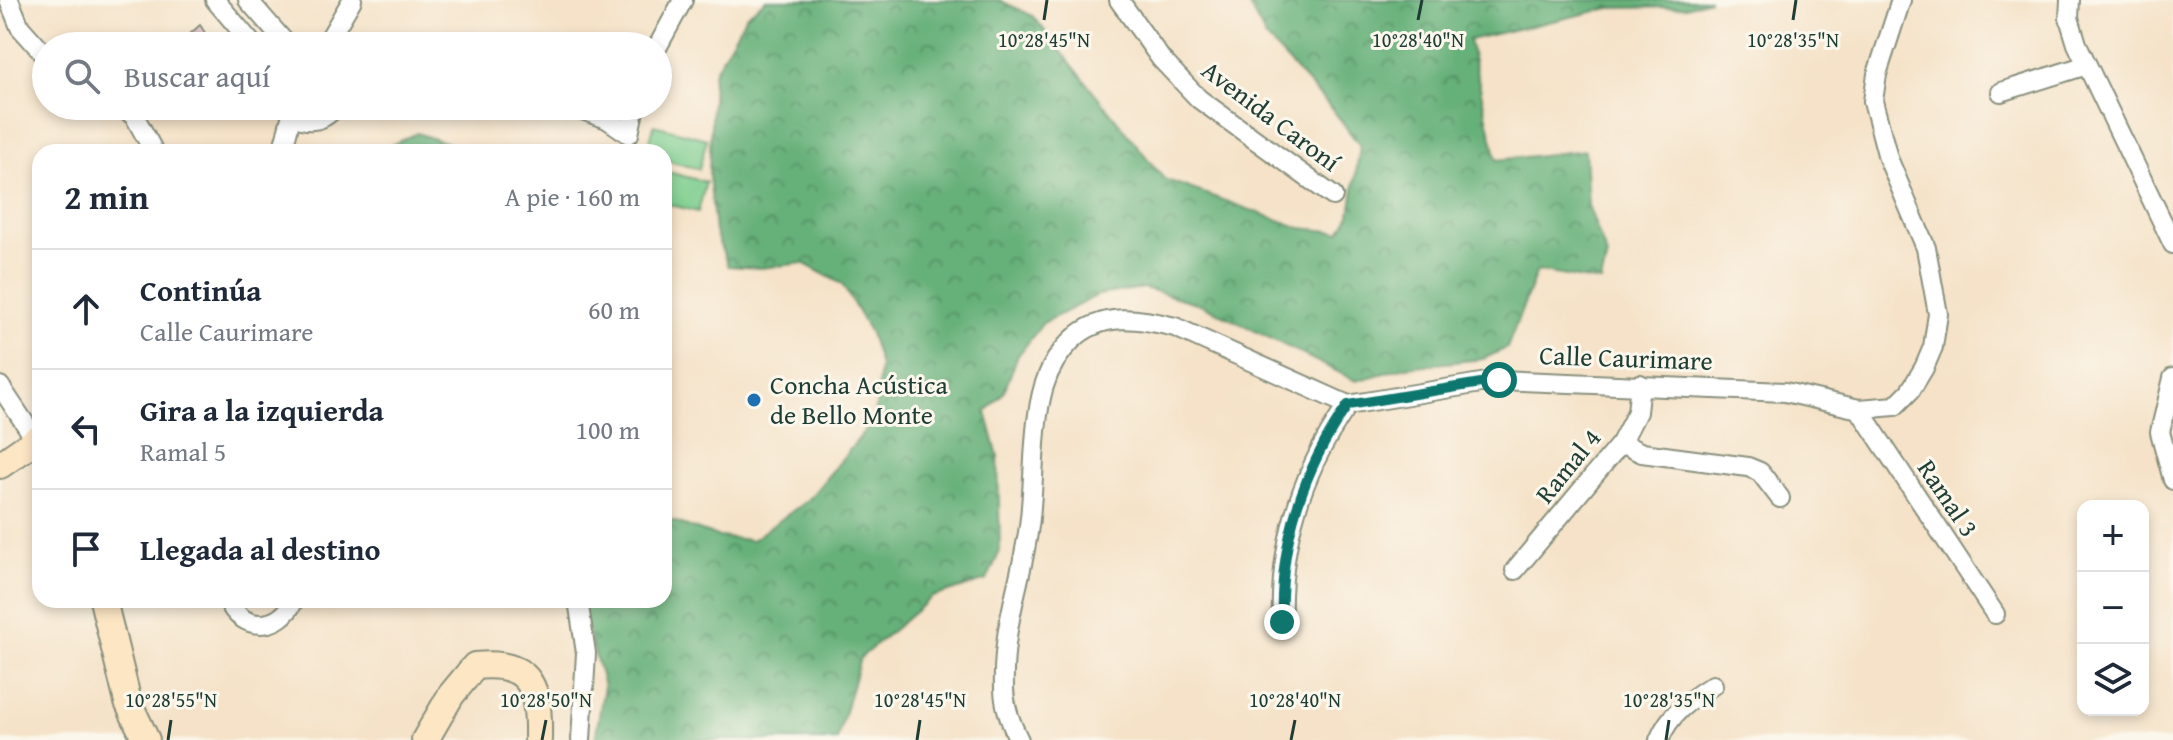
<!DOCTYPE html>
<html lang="es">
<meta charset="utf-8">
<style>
:root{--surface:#fff;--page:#f6f6f7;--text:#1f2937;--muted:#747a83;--line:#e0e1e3}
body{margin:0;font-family:"Gentium Book Plus",serif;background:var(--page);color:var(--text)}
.controls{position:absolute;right:24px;bottom:24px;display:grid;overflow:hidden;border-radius:16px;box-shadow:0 4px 12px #0003}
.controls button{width:72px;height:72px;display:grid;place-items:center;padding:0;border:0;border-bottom:2px solid var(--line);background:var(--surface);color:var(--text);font:40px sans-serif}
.stop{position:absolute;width:24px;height:24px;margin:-18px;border:6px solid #0f766e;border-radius:50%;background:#fff}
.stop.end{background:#0f766e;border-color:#fff;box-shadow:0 2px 8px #0008}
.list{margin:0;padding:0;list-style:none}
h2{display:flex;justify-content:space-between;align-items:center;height:104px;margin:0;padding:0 32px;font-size:34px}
h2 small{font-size:26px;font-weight:400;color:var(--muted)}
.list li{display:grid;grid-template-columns:52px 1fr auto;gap:24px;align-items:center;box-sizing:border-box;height:120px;padding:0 32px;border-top:2px solid var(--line)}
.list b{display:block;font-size:30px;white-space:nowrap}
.list p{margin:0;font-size:26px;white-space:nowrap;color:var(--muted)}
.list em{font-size:26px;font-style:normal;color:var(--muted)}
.icon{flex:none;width:44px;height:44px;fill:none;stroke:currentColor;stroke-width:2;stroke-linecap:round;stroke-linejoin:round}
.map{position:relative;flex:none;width:2173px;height:740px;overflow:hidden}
.search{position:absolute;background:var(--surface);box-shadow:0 4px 12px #0003;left:32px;top:32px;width:640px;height:88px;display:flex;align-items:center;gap:20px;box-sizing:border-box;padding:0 28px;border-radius:44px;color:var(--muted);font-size:30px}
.panel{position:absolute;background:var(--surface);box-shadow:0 4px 12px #0003;left:32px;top:144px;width:640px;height:464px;border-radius:24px}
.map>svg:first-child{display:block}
.forest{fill:url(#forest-crowns);stroke:#427656;stroke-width:2}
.park{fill:#7dcd8e;stroke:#4e8561;stroke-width:2}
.building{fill:url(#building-cross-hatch)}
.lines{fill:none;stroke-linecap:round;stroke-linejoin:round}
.street-casing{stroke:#8a907e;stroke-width:22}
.secondary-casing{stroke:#8a907e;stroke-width:30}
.street{stroke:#fff;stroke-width:18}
.secondary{stroke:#fce6c4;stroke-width:26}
.route{stroke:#0f766e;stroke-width:10}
.ticks{fill:none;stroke:#1f3d34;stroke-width:3}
.poi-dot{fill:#1f6fb2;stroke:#fbf7ec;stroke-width:3}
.labels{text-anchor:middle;stroke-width:6;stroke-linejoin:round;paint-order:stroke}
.street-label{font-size:26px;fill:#1f3d34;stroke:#fbf7ec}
.poi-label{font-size:26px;fill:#1f3d34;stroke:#fbf7ec;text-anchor:start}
.ticks-label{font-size:20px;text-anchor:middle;fill:#1f3d34;stroke:#fbf7ec;stroke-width:6;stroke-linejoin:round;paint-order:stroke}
</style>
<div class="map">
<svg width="2173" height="740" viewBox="0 0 2173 740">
<defs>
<pattern id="forest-crowns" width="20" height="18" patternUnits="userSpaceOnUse" patternTransform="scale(2)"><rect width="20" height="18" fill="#66b079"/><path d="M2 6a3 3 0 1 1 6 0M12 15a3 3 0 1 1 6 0" fill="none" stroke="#539064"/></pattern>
<pattern id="building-cross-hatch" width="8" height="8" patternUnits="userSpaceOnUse" patternTransform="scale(2)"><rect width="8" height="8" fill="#d3a3b5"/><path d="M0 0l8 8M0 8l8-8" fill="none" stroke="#ab8694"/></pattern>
</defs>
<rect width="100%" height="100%" fill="#fbf7ec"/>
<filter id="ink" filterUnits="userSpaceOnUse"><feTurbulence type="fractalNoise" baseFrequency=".0125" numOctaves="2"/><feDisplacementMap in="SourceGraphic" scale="16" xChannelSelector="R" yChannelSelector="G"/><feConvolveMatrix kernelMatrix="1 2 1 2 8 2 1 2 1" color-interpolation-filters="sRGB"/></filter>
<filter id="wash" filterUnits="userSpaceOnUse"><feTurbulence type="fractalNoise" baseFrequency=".006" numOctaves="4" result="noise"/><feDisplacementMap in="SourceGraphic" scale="32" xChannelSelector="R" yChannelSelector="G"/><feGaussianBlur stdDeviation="1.8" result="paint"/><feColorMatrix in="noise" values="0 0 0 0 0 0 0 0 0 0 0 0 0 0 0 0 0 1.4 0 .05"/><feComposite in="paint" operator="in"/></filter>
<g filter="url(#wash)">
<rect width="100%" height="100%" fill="#f5e2c8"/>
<g class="forest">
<path d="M766,0H999L1033,16L1164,179L1301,228L1340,232L1350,215L1360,146L1332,109L1266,38L1246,0H1710L1686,7L1610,8L1469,40L1497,160L1585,150L1588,205L1607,256L1601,282L1537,271L1507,348L1483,359L1406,367L1356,381L1203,305L1144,288L1098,295L1043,323L1017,357L1004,392L986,412L998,457L1000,551L987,580L932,597L860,658L837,740H595L604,686L579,600H664V506L667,519L719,537L752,540L809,499L875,419L880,366L870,333L842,284L803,263L760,268L728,266L715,232L709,175L713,74L746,16Z"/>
<path d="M417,133L474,152H376Z"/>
</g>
<g class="park">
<path d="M654,125L707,139L699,169L664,160V152H647Z"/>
<path d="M664,171L706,182L698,212L664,203Z"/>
</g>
<g id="blocks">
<path class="building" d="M200,25L213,46H177Z"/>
</g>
</g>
<g filter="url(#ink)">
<use href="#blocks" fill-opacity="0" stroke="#8a907e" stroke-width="2"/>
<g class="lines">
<g class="street-casing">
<g id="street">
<path d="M9,0L20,27L46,56"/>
<path d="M215,0L254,46"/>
<path d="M248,0L288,46"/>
<path d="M1119,0L1161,59L1199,99L1333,196"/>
<path d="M2070,0L2069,18L2077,44L2173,244"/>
<path d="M325,46L352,0"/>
<path d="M658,46L683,0"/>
<path d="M2001,92L2087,65"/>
<path d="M122,106L135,117L154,152"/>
<path d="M287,106C300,126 322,124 336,106"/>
<path d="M571,106L607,119L629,134L635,106"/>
<path d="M282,152L292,114"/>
<path d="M2173,378L2160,432L2173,480"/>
<path d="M0,386L36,440"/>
<path d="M1859,409L1995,614"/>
<path d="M1621,443L1642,453L1748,467L1760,472L1780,498"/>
<path d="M1515,570L1621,443L1637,412L1640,384"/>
<path d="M228,600C241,632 280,632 294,600"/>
<path d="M578,600L586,653L581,740"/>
<path d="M1282,622C1279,542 1303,469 1348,405"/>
<path d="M1019,740C1011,724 1004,706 1004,688C1002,625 1021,584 1029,526C1035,483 1032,425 1044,386C1049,369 1060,352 1072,340C1102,311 1139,318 1175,327L1348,405L1499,380L1785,392L1859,409L1895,406L1910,391L1924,368L1933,347L1938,314L1926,248L1888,158L1873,101L1877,74L1901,0"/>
<path d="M1659,740C1670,713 1689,700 1713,685"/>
</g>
</g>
<g class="secondary-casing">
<g id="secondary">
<path d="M0,465L36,440L40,447"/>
<path d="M103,600L128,702L146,740"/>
<path d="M425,740L451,695L475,666C534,660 539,690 538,740"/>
</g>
</g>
<use href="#street" class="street"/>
<use href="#secondary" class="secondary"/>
</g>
</g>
<g class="lines" filter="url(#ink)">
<path class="route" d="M1282,622C1279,543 1303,469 1348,405L1499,380"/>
</g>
<path class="ticks" d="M1044,20L1047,0M1418,20L1422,0M1793,20L1796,0M168,740L171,720M542,740L546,720M917,740L920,720M1291,740L1295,720M1666,740L1669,720"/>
<circle class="poi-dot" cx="754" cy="400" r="8"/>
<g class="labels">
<g class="street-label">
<text transform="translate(1271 116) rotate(37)" y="9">Avenida Caroní</text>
<text transform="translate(1626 358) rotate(2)" y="9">Calle Caurimare</text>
<text transform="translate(1568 466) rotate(-51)" y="9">Ramal 4</text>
<text transform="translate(1948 498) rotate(56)" y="9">Ramal 3</text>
</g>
<g class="poi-label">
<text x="770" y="394">Concha Acústica<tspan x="770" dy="30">de Bello Monte</tspan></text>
</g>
</g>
<g class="ticks-label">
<text x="1044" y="47">10°28'45"N</text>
<text x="1418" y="47">10°28'40"N</text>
<text x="1793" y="47">10°28'35"N</text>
<text x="171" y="707">10°28'55"N</text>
<text x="546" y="707">10°28'50"N</text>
<text x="920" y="707">10°28'45"N</text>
<text x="1295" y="707">10°28'40"N</text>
<text x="1669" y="707">10°28'35"N</text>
</g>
</svg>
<div class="controls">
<button>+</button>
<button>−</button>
<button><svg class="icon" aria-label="layers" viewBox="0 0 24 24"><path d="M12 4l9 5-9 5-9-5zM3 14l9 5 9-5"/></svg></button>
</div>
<div class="stop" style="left:1499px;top:380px"></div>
<div class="stop end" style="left:1282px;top:622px"></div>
<div class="search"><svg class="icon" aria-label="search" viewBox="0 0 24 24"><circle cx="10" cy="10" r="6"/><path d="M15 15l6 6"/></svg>Buscar aquí</div>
<section class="panel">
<h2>2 min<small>A pie · 160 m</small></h2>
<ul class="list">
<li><svg class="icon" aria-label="ahead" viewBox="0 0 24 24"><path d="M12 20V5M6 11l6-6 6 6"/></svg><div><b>Continúa</b><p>Calle Caurimare</p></div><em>60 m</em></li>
<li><svg class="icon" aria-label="left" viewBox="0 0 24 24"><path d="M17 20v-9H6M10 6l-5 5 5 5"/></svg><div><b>Gira a la izquierda</b><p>Ramal 5</p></div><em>100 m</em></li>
<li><svg class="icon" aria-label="arrive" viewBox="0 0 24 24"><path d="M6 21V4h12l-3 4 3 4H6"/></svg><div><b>Llegada al destino</b></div></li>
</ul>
</section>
</div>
